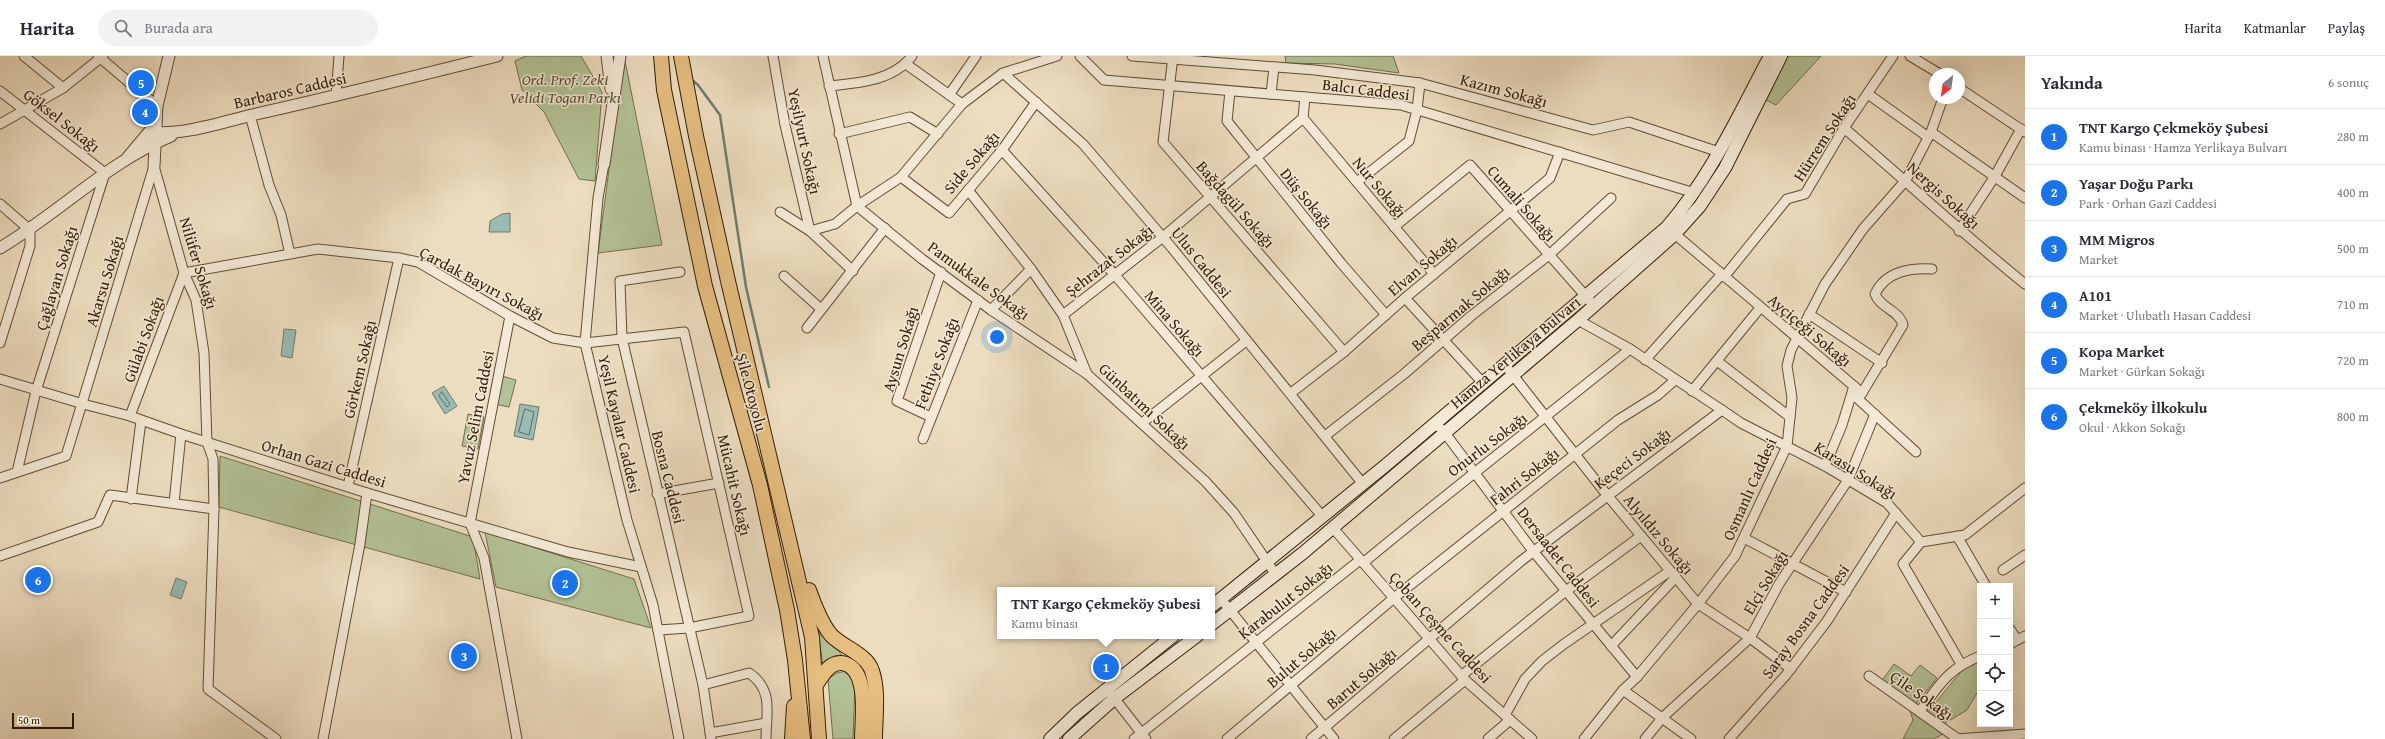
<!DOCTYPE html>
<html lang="tr">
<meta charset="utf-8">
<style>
:root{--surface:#fff;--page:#f2f2f3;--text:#2b2b33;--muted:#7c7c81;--line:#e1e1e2;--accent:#1a73e8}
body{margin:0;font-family:"Gentium Book Plus",serif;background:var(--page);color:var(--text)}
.controls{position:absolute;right:12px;bottom:12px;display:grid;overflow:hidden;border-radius:0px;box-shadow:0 4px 16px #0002}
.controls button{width:36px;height:36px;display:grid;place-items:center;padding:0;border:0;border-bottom:1px solid var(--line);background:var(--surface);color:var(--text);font:20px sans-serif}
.compass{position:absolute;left:1929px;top:12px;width:36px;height:36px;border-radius:50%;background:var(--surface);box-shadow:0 4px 16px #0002;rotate:209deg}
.scale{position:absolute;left:12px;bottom:10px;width:62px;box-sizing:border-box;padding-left:4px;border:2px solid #331c06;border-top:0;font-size:11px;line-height:14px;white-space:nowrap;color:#331c06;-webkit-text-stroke:3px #f3e9d6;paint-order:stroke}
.you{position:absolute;left:997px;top:281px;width:14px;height:14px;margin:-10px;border:3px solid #fff;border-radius:50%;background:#1a73e8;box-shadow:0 0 0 6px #1a73e833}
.badge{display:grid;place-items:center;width:26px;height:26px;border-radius:50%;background:var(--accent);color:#fff;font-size:13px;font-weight:700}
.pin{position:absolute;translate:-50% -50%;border:2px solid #fff;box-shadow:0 1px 4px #0006}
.popup{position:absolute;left:997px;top:531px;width:218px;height:52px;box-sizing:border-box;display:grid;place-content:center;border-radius:0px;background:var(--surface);filter:drop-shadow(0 1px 3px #0005);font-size:13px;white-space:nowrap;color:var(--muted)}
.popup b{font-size:15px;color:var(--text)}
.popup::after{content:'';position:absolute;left:50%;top:100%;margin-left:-8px;border:8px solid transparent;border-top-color:var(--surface)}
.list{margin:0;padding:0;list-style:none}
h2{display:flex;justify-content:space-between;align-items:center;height:52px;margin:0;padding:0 16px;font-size:17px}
h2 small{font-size:13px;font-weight:400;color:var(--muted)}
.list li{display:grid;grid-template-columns:26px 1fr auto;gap:12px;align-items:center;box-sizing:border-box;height:56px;padding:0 16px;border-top:1px solid var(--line)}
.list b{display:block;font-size:15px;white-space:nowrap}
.list p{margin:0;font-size:13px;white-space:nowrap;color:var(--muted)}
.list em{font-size:13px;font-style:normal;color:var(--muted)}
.icon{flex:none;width:22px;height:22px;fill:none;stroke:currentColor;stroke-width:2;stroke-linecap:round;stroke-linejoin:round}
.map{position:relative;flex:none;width:2025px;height:683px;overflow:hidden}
header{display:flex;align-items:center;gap:24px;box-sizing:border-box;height:56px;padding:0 20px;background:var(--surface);border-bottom:1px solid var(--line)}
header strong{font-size:19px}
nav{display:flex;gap:22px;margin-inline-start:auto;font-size:14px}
.search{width:280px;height:36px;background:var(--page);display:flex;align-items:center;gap:10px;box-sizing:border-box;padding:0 14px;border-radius:22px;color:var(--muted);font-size:15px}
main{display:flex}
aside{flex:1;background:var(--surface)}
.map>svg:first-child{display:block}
.green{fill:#b3c296;stroke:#736f4e}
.water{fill:#99bbb3;stroke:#707b6e}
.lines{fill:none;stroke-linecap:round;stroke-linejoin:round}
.shore{stroke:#666c5c;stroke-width:1}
.stream{stroke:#707b6e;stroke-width:2.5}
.minor-casing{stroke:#624c34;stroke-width:11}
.tertiary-casing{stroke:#624c34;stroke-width:13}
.secondary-casing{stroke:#331c06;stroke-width:14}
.trunk-casing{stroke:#331c06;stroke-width:16}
.minor{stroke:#f3e9d6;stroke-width:9}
.tertiary{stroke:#f3e9d6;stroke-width:11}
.secondary{stroke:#f3e9d6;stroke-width:12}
.trunk{stroke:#e6be80;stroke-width:14}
.labels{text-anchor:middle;stroke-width:3;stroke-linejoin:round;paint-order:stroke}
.park-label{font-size:16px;font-style:italic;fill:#594e31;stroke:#f3e9d6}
.street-label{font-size:16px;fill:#331c06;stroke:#f3e9d6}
</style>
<header>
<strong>Harita</strong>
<div class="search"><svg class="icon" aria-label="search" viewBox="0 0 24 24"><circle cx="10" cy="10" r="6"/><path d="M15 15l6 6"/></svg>Burada ara</div>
<nav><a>Harita</a><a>Katmanlar</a><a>Paylaş</a></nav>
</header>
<main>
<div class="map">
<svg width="2025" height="683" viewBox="0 0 2025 683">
<rect width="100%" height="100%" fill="#edddc0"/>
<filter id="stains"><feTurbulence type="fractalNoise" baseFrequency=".005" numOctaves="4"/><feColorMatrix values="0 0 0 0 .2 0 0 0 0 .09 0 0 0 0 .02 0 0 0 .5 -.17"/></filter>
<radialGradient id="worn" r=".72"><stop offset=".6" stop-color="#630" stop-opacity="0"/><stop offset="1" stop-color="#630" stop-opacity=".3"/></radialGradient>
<g class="green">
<path d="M526,0H581L602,36L595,125L579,123L544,56L522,34L515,5Z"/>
<path d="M624,0L662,189L598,197Z"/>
<path d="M1285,0H1393L1399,17L1335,8L1286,7Z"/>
<path d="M1787,0H1821L1776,49L1764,43Z"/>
<path d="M502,320L516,324L509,351L495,348Z"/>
<path d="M468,358L484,361L478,393L462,390Z"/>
<path d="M220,400L473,481L480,523L219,451Z"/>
<path d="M485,476L634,523L651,572L496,531Z"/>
<path d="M817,569L842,599L834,600L823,610Z"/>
<path d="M1979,606L1980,632L1967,654L1942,669L1927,657L1964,612Z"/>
<path d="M1894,608L1911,620L1920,609L1937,622L1914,650L1881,626Z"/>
<path d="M846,615L855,626L853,683H833L828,623L837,617Z"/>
<path d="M1909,652L1943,678L1934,683H1903L1913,664Z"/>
</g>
<g class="water">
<path d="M510,157V176H489L490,165L502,158Z"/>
<path d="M284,273L296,274L292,302L281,300Z"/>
<path d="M444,330L457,350L445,358L432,337Z"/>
<path d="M520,348L539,351L533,384L514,380Z"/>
<path d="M176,522L187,526L181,543L170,539Z"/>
</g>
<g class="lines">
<g class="shore">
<path d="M442,336L450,348L447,351L439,340Z"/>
<path d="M525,353L534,356L529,379L519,376Z"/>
</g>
<path class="stream" d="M692,24L698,29L720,59L746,231L769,331"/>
<g class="minor-casing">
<g id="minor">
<path d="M24,0L63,32"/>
<path d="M98,0L157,50"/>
<path d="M773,0L785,69L810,175"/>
<path d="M823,0L857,150L922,203L991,254L1087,318"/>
<path d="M1080,0L1104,24L1401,49L1695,137"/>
<path d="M1132,0L1315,14L1420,27L1593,74L1629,66L1719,96"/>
<path d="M1173,0L1163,86L1344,296"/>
<path d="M1910,0L1940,18"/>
<path d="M906,8L962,48"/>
<path d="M1003,17L1083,88L1172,192L1363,428"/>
<path d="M829,30C858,27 893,25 912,0"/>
<path d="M1959,32L2025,76"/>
<path d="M0,35L105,117L36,335L17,416"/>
<path d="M1230,35L1227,65L1341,207L1386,259"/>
<path d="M1271,38L1274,11"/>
<path d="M1868,38L1928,81"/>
<path d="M949,39L976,0"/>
<path d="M336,40L339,0"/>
<path d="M250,59L269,129L281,159L290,198"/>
<path d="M1303,62L1434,218"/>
<path d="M0,68L63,32L103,0"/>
<path d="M1844,72C1905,124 1963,178 2025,228"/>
<path d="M1931,76L2025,142"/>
<path d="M839,78L910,61L938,78"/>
<path d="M1002,94L1114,218L1323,461"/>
<path d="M604,108L598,142L585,287L627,464L653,549L679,683"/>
<path d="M154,110L184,217L196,244L204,297L207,386L213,403L214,453L208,633L276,683"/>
<path d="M901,121L949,157L1002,94L1036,46"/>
<path d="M1357,126L1409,85L1417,54L1420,27"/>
<path d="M968,134L1031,213L1063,259L1087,318L1205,425L1234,457L1276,519"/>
<path d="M0,148L30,174V190L0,287"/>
<path d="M780,156L810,175L853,215"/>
<path d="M1394,171L1470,109L1590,245"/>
<path d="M1670,174L1862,337L1858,343L1916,396"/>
<path d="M810,175L835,168L857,150L901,121L962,48L1003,17L1057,0"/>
<path d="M1959,175L1995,120L2021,73"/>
<path d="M680,216L620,225L622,282L703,629L711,683"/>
<path d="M784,220L821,253"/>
<path d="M1724,221L1787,143L1805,138L1844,72L1893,0"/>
<path d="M1405,242L1483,327"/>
<path d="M991,254L1031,213"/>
<path d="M1809,258L1882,307"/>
<path d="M1063,259L1163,181L1303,62L1305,41"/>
<path d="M510,260L470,467L484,502L517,683"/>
<path d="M807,272L885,172"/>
<path d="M1645,304L1721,219"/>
<path d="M1717,305L1790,361"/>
<path d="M1505,309L1607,439L1698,548L1750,582L1791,613"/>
<path d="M0,323L83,348L130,360L181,378L367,437L568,496L641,511"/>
<path d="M1692,335L1760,252"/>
<path d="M1291,337L1344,296L1405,242L1550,122L1560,96"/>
<path d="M1862,337L1903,269C1899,254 1880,252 1875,238C1886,215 1910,212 1932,213"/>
<path d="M1722,354L1741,367L1825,410L1887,447L1921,486"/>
<path d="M130,360L184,217L318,193L399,202L418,206L510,260L553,282L585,287L684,276L749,560L689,572L658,574"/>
<path d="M931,361L897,345L941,216"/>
<path d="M1142,367L1246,285"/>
<path d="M1435,367L1445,377L1533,495L1637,621"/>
<path d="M1325,380L1404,318L1471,260L1549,199L1611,142"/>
<path d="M923,383L978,244"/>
<path d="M1825,410L1842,369L1854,330"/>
<path d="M0,422L66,400L154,110"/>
<path d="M348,430L399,202"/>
<path d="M657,438L719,427"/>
<path d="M131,443L141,365"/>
<path d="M174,447L181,378"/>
<path d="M1333,472L1465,624L1532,683"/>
<path d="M1957,480L1986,530"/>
<path d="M1744,482L1846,536"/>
<path d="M0,500L98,466L110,439L214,453"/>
<path d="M1363,507C1451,434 1541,365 1630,293"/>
<path d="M2003,514L2025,499"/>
<path d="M1221,543L1334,683"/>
<path d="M2010,573L2017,584"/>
<path d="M2010,588L2025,580"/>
<path d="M1611,590L1676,521"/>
<path d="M1961,608L1903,508L1921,486L1965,479L2025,432"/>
<path d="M1461,620L1562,538L1641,480"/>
<path d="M1869,620L1958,683"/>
<path d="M703,629L749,617C774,634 766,657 766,683"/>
<path d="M1623,634L1691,683"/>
<path d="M1111,638L1146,683"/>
<path d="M1920,655C1940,628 1948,613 1980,600"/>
<path d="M1505,659L1525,623L1542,605L1564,588L1670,515"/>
<path d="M710,677L766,667"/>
<path d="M323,683L360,488L367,437"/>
<path d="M1134,683L1360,504"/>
<path d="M1227,683L1394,542L1618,364L1658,339L1675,324"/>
<path d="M1311,683L1521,505L1722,354L1630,293L1578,264"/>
<path d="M1394,683L1465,624"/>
<path d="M1488,683L1510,664"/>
<path d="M1584,683L1623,634L1637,621L1698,548L1735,500L1787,390L1792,342L1787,310L1791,294L1825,228L1863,173L1906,124L1931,76L1943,42"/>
<path d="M1645,683L1663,661L1750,582L1779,528L1848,424L1875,358"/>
<path d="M1729,683L1786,619L1827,565L1896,457"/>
<path d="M1956,683L2025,678"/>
</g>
</g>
<g class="tertiary-casing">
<g id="tertiary">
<path d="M607,0L611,33"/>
<path d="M128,101L149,76C183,80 222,66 256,58C337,40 417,20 497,0"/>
<path d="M604,108L620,0"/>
<path d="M154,110L157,50L169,0"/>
<path d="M0,192C59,157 108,106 171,80"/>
</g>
</g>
<g class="secondary-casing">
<g id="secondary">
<path d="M1212,550L1386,409L1667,171C1711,120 1738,60 1770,0"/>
<path d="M1212,568L1303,497L1578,264L1674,179L1700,150L1725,112L1781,0"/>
<path d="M1050,683L1077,657L1173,580"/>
<path d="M1069,683L1115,642L1197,580"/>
</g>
</g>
<g class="trunk-casing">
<g id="trunk">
<path d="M661,0L664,34L705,230L760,429L787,554L795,604L803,683"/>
<path d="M681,0L696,80L728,225L812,581L819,683"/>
<path d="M809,534C814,548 821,567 831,579C842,591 867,598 872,615C879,635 875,662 875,683"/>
<path d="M816,629C823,618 831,603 846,608C869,617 862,663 862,683"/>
<path d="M792,683L794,650"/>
</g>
</g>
<use href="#minor" class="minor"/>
<use href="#tertiary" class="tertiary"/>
<use href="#secondary" class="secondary"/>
<use href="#trunk" class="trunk"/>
</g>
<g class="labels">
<g class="park-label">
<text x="565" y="29">Ord. Prof. Zeki<tspan x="565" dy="18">Velidi Togan Parkı</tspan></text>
</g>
<g class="street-label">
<text transform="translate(1366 33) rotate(7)" y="6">Balcı Caddesi</text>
<text transform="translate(290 34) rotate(-13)" y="6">Barbaros Caddesi</text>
<text transform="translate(1504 34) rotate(15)" y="6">Kazım Sokağı</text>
<text transform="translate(62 64) rotate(38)" y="6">Göksel Sokağı</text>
<text transform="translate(1824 81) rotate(-57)" y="6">Hürrem Sokağı</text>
<text transform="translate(805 85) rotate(78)" y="6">Yeşilyurt Sokağı</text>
<text transform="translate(971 106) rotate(-50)" y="6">Side Sokağı</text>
<text transform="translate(1380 131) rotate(50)" y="6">Nur Sokağı</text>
<text transform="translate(1944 139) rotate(42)" y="6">Nergis Sokağı</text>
<text transform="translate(1307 142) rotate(51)" y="6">Düş Sokağı</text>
<text transform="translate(1522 147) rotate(49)" y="6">Cumali Sokağı</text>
<text transform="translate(1236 148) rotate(49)" y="6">Bağdagül Sokağı</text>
<text transform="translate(1109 204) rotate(-38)" y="6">Şehrazat Sokağı</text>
<text transform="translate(1202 206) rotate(51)" y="6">Ulus Caddesi</text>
<text transform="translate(199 207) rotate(73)" y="6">Nilüfer Sokağı</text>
<text transform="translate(1422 209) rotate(-40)" y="6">Elvan Sokağı</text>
<text transform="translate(56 222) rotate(-73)" y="6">Çağlayan Sokağı</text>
<text transform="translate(979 224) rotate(36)" y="6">Pamukkale Sokağı</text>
<text transform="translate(104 225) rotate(-73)" y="6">Akarsu Sokağı</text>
<text transform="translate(482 227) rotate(28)" y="6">Çardak Bayırı Sokağı</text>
<text transform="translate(1460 252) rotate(-40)" y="6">Beşparmak Sokağı</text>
<text transform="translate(1175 267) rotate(49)" y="6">Mina Sokağı</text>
<text transform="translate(1810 274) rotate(40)" y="6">Ayçiçeği Sokağı</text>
<text transform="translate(143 283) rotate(-70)" y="6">Gülabi Sokağı</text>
<text transform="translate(900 293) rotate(-73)" y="6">Aysun Sokağı</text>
<text transform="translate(1515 296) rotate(-40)" y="6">Hamza Yerlikaya Bulvarı</text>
<text transform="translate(936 307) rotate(-69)" y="6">Fethiye Sokağı</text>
<text transform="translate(359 313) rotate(-77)" y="6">Görkem Sokağı</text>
<text transform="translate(752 336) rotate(75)" y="6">Şile Otoyolu</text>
<text transform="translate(1145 350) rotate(43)" y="6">Günbatımı Sokağı</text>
<text transform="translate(475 361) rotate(-79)" y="6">Yavuz Selim Caddesi</text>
<text transform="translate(620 368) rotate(77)" y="6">Yeşil Kayalar Caddesi</text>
<text transform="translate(1487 388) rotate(-37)" y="6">Onurlu Sokağı</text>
<text transform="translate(1632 402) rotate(-37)" y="6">Keçeci Sokağı</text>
<text transform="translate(324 407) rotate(17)" y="6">Orhan Gazi Caddesi</text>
<text transform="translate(1856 414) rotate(32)" y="6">Karasu Sokağı</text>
<text transform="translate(1524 420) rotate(-38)" y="6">Fahri Sokağı</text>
<text transform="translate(669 421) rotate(76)" y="6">Bosna Caddesi</text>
<text transform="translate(735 429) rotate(77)" y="6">Mücahit Sokağı</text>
<text transform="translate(1749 433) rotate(-66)" y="6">Osmanlı Caddesi</text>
<text transform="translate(1659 478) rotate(50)" y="6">Alyıldız Sokağı</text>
<text transform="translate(1559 501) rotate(52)" y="6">Dersaadet Caddesi</text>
<text transform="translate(1765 526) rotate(-59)" y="6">Elçi Sokağı</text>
<text transform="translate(1285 544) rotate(-38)" y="6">Karabulut Sokağı</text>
<text transform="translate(1805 565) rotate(-54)" y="6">Saray Bosna Caddesi</text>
<text transform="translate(1441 571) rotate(48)" y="6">Çoban Çeşme Caddesi</text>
<text transform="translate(1301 601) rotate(-40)" y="6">Bulut Sokağı</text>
<text transform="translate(1361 622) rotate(-40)" y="6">Barut Sokağı</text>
<text transform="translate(1922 639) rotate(35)" y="6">Çile Sokağı</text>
</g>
</g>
<rect width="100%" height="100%" filter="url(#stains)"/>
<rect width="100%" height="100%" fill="url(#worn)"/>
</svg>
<div class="controls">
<button>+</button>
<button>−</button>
<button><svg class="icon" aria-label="locate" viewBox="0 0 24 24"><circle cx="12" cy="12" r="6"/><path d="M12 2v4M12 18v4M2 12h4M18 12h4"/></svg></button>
<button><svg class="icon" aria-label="layers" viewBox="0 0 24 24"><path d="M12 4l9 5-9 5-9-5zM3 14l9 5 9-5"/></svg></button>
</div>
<svg class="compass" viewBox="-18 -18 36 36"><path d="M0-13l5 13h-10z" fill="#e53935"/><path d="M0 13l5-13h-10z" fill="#7c7c81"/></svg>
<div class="scale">50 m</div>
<div class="you"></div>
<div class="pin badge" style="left:1106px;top:611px">1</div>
<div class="popup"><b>TNT Kargo Çekmeköy Şubesi</b>Kamu binası</div>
<div class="pin badge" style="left:565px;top:527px">2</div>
<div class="pin badge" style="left:464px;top:600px">3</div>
<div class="pin badge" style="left:145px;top:56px">4</div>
<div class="pin badge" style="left:141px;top:27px">5</div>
<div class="pin badge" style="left:38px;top:524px">6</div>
</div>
<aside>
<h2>Yakında<small>6 sonuç</small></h2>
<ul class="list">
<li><span class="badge">1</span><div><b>TNT Kargo Çekmeköy Şubesi</b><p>Kamu binası · Hamza Yerlikaya Bulvarı</p></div><em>280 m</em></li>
<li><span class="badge">2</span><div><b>Yaşar Doğu Parkı</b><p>Park · Orhan Gazi Caddesi</p></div><em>400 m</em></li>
<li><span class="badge">3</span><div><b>MM Migros</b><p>Market</p></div><em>500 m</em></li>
<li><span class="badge">4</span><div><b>A101</b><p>Market · Ulubatlı Hasan Caddesi</p></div><em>710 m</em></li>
<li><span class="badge">5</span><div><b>Kopa Market</b><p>Market · Gürkan Sokağı</p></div><em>720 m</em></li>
<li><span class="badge">6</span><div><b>Çekmeköy İlkokulu</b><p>Okul · Akkon Sokağı</p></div><em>800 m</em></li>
</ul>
</aside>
</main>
